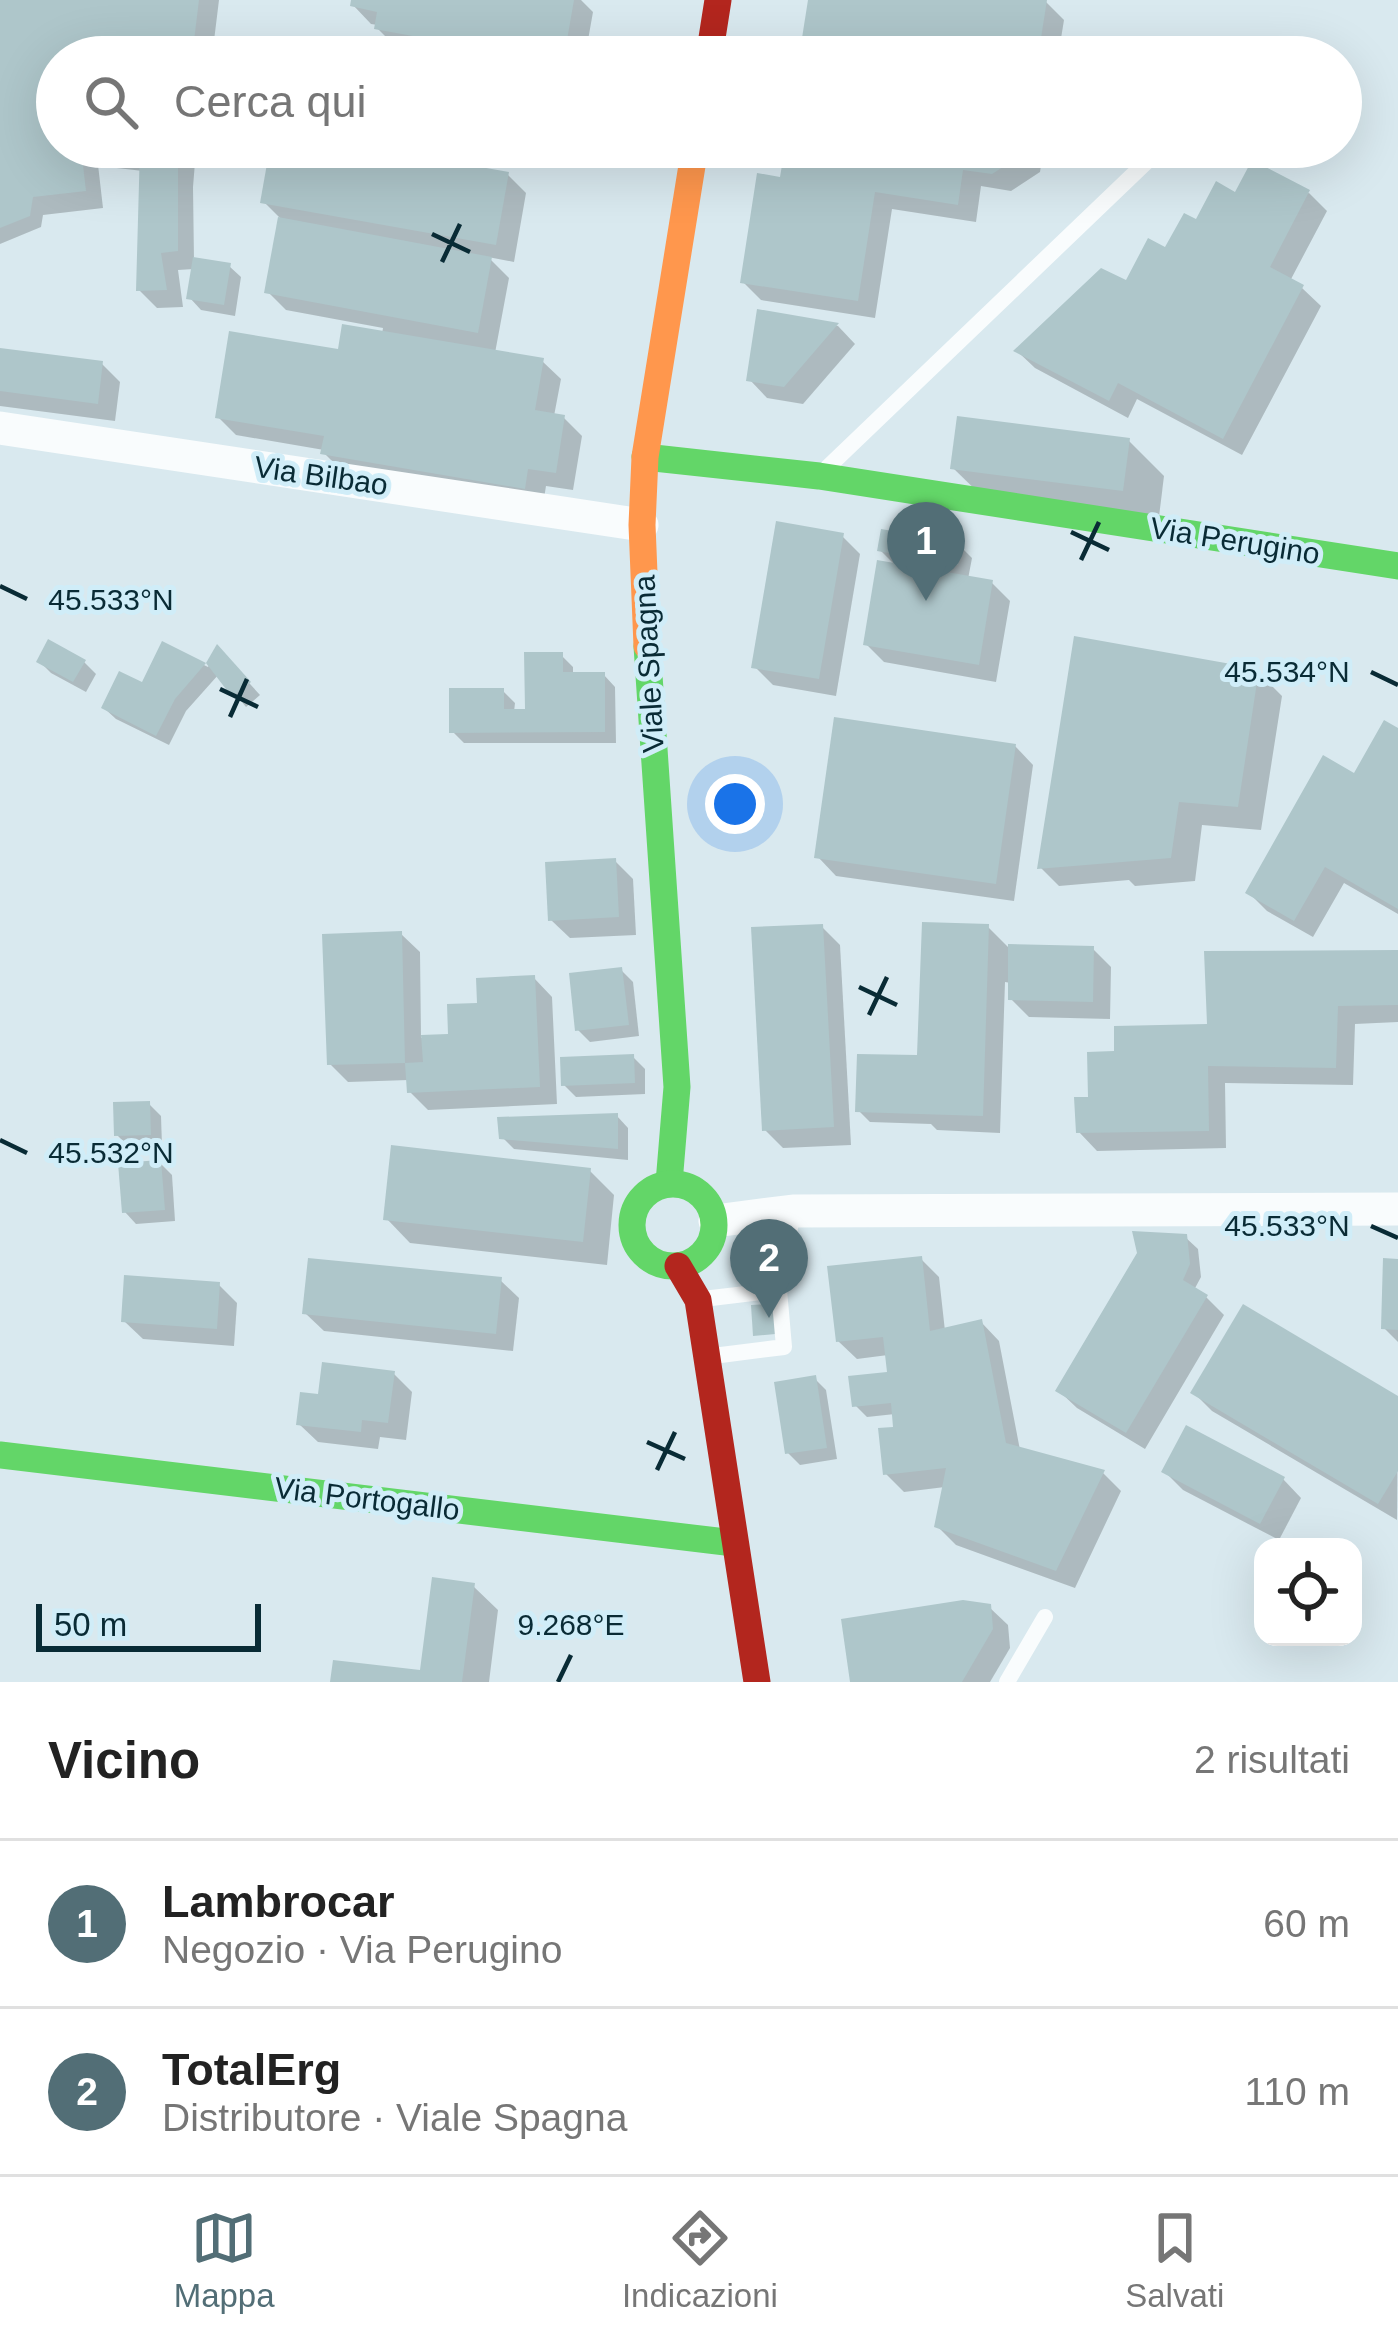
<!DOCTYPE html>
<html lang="it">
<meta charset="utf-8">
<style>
:root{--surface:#fff;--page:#f6f6f6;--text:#222;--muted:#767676;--line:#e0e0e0;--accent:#526e76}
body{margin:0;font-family:Helvetica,sans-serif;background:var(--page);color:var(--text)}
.controls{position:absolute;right:36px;bottom:36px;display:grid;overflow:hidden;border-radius:24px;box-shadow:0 12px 48px #0002}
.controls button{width:108px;height:108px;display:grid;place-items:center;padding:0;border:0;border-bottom:3px solid var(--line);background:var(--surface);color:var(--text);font:60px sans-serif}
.scale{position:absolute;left:36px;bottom:30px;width:225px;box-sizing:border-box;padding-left:12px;border:6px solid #092b35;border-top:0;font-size:33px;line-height:42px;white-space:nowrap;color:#092b35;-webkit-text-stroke:9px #d0edf8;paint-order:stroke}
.you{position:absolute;left:735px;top:804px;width:42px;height:42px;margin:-30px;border:9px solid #fff;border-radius:50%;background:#1a73e8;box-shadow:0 0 0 18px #1a73e833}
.badge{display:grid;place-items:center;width:78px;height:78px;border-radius:50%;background:var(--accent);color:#fff;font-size:39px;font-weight:700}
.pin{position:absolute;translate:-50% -99px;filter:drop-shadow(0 3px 6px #0008)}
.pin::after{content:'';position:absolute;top:63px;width:42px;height:36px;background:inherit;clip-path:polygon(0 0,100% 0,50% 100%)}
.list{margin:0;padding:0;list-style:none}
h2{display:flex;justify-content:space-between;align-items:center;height:156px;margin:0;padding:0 48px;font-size:51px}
h2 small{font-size:39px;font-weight:400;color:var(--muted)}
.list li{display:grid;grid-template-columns:78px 1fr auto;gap:36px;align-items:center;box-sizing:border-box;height:168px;padding:0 48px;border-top:3px solid var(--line)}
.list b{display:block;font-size:45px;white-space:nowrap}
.list p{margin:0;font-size:39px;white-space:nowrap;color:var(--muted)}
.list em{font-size:39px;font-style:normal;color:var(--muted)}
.icon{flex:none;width:66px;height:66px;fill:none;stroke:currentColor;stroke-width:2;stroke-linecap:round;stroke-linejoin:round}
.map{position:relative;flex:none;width:1398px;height:1682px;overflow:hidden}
.search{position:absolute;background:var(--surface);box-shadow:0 12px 48px #0002;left:36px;right:36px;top:36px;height:132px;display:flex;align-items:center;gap:30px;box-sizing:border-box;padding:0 42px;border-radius:66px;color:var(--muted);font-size:45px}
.sheet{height:492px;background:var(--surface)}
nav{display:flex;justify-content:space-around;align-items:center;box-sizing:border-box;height:168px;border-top:3px solid var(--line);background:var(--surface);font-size:33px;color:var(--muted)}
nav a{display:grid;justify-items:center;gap:6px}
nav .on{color:var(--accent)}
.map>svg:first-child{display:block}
.shadow{fill:#0003}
.building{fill:#aec6ca}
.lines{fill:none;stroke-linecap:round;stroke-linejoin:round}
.lane{stroke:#f9fcfd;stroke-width:16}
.street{stroke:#f9fcfd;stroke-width:33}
.fast{stroke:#63d668;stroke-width:27}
.slow{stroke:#ff974d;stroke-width:27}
.jam{stroke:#b3261e;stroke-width:27}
.ticks{fill:none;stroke:#092b35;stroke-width:4.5}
.labels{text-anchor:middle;stroke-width:10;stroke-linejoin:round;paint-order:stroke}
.street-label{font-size:30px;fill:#092b35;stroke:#d0edf8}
.ticks-label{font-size:30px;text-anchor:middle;fill:#092b35;stroke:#d0edf8;stroke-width:10;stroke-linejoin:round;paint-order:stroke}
</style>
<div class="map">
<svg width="1398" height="1682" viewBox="0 0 1398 1682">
<rect width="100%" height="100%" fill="#d9e9ef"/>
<g class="shadow">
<path d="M0,0H219L212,57H57V147H193L196,150L193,187L194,260L229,266L241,277L235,316L201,310L190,298L194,269L178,270L183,307L157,308L139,290L143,171L108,167L97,156L103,208L43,215L41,227L0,244Z"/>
<path d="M354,0H581L593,12L585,57H453L396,47L377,28L378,25L371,24L353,5Z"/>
<path d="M811,0H1035L1046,2L1064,20L1058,57H802Z"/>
<path d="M273,147H350L508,175L526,193L514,262L488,257L509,278L495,353L542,361L561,379L554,416L564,418L582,436L573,490L546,486L543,505L342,471L324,453V450L236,435L218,417L382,334L383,328L286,310L268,292L281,219L264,202Z"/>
<path d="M447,147H533L531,161Z"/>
<path d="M788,147H1044L1040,172L1011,191L981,186L976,222L892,209L875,318L761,300L743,282L782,181Z"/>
<path d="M1309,193L1327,211L1290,281L1302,288L1321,306L1242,455L1137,399L1128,418L1035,368L1017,351L1127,284L1197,223Z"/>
<path d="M760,312L838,326L855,344L803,404L767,398L749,379Z"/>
<path d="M0,351L102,364L120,382L115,421L0,406Z"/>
<path d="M1129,441L1164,476L1158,525L989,503L953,468Z"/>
<path d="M842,536L860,554L836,696L773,685L755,667Z"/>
<path d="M960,546L972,558L968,579L992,583L1010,601L996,682L884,662L866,644L896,566L880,550Z"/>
<path d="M163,645L208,667L218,649L260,695L246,707L219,674L186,711L169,745L116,719L104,708L143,686Z"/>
<path d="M561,655L573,667V675H604L615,687L616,743H464L452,731L503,691L515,703L514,712H528Z"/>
<path d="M39,661L84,662L96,674L86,692L51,673Z"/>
<path d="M1258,672L1282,696L1261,830L1202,825L1195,881L1135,886L1129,880L1059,886L1041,868Z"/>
<path d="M1398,732V914L1344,883L1313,937L1267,911L1249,893Z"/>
<path d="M1015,746L1033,765L1014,901L836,876L818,857Z"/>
<path d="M615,861L633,879L636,935L570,938L551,920Z"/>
<path d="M822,927L840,945L851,1145L783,1148L765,1130Z"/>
<path d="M988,927L1008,947L1093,949L1111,967L1110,1019L1029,1017L1011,999V983L1005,982L1000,1133L937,1130L931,1124L870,1122L858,1110L916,1058Z"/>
<path d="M401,934L420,952L421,1038L451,1036L480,1005L534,978L552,997L557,1104L428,1110L410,1092L409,1080L348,1082L330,1064Z"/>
<path d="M1398,953V1022L1355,1024L1353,1085L1225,1083L1226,1148L1097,1151L1079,1132L1091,1100L1117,1054L1210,1027Z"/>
<path d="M621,970L633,982L639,1036L590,1042L578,1030Z"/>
<path d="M633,1057L645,1069V1094L576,1097L564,1085Z"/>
<path d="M149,1104L161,1116L162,1146L129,1147L117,1135Z"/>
<path d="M617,1116L628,1128V1160L514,1149L502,1137Z"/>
<path d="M160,1163L172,1175L175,1221L136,1224L125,1212Z"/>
<path d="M590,1171L614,1195L607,1265L410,1243L386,1218Z"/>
<path d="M1185,1237L1198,1249L1201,1277L1194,1290L1206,1297L1224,1315L1145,1449L1077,1408L1058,1390Z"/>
<path d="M921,1259L939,1277L945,1331L981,1322L999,1341L1020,1450L1103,1473L1121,1491L1075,1588L956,1545L937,1526L945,1487L904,1492L886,1474L897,1429L895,1414L867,1417L855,1405L891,1380L888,1355L857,1359L838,1341Z"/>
<path d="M1398,1262V1342L1384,1328Z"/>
<path d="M500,1280L519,1298L513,1351L324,1331L305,1313Z"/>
<path d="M219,1285L237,1303L234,1346L143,1339L124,1321Z"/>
<path d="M393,1373L412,1392L406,1440L380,1437L378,1449L318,1442L299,1424L321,1398Z"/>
<path d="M815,1379L826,1390L837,1459L800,1465L788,1453Z"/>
<path d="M1194,1393L1398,1399L1397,1520L1212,1411Z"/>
<path d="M1165,1472L1283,1479L1301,1498L1279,1540L1183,1490Z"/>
<path d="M473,1586L498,1610L489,1682H333L423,1674Z"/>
<path d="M989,1607L1008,1625L1010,1648L990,1682H853Z"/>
</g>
<g class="building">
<path d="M0,0H199L192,57H57V147H81L86,191L33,197L30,216L0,228Z"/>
<path d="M351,0H574L564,57H530L374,29L377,12L350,6Z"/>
<path d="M808,0H1047L1038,57H799Z"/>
<path d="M311,38L409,55V57H308Z"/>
<path d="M140,147H178V251L161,253L167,290L136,291Z"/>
<path d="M270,147H367L509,172L496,245L260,203Z"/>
<path d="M785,147H1024L1023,154L992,174L963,170L958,205L875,192L858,301L740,283L757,173L780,177Z"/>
<path d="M1252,160L1310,190L1270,267L1304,285L1223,439L1118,383L1109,401L1013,351L1101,268L1126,280L1148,238L1165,247L1184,213L1196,219L1216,181L1235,192Z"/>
<path d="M278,217L492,257L478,333L264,293Z"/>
<path d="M193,257L231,263L224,305L186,299Z"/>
<path d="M757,309L839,323L784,387L746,381Z"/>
<path d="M342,324L544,358L535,410L565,415L556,473L528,469L525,489L320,454L324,436L215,418L229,331L338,349Z"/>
<path d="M0,348L103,361L98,404L0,391Z"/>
<path d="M957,416L1130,438L1123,491L950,469Z"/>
<path d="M776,521L844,533L819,679L751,668Z"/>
<path d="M881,529L962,543L958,565L877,551Z"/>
<path d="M877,560L993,580L979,665L863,645Z"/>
<path d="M1074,636L1259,669L1238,807L1179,802L1171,858L1037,869Z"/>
<path d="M48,639L86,660L73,682L36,662Z"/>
<path d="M162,641L206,663L175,699L156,736L101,708L119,671L142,682Z"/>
<path d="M217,644L251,682L232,697L206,663Z"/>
<path d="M524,652H563V672H605V732L449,733V688H504V709H525Z"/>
<path d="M834,717L1016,744L996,884L814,858Z"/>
<path d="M1384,720L1398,728V909L1325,867L1294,921L1245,893L1323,755L1354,773Z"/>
<path d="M616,858L619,917L548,921L545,862Z"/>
<path d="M922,922L989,924L983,1116L855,1112L857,1054L917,1055Z"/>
<path d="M823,924L834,1127L762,1131L751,927Z"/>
<path d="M402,931L405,1063L423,1062L421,1035L448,1034L447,1004L477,1003L476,978L535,975L540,1087L407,1093L405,1063L327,1065L322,934Z"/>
<path d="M1008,944L1094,946L1093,1002L1008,1000Z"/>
<path d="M1398,950V1005L1338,1006L1336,1068L1208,1066L1209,1131L1076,1133L1074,1097H1088L1087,1052L1114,1051V1026L1207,1024L1204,951Z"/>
<path d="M622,967L629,1025L575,1031L569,973Z"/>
<path d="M634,1054L635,1083L561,1086L560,1057Z"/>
<path d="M150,1101L151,1135L114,1136L113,1102Z"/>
<path d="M618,1113V1149L499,1139L497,1117Z"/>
<path d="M391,1145L591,1168L583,1242L383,1220Z"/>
<path d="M161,1160L165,1210L122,1213L118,1163Z"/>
<path d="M1132,1231L1187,1234L1190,1264L1183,1280L1208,1295L1126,1433L1055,1391L1137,1253Z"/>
<path d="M922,1256L930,1331L982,1319L1006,1443L1105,1470L1056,1571L934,1527L946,1468L883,1475L878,1428L893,1427L891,1403L852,1407L848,1376L887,1372L883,1337L836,1342L827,1266Z"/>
<path d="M308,1258L502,1277L496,1334L302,1314Z"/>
<path d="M1383,1258L1398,1259V1330L1381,1329Z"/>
<path d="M124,1275L220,1282L217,1329L121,1322Z"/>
<path d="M784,1303L786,1333L753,1336L751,1305Z"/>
<path d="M1243,1304L1398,1396V1471L1378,1504L1190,1393Z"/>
<path d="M322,1362L395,1371L388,1423L362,1420L361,1432L296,1425L300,1392L318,1394Z"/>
<path d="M816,1375L827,1448L785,1454L774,1382Z"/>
<path d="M1186,1425L1285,1477L1260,1524L1161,1472Z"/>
<path d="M432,1577L475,1583L462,1682H330L333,1660L420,1670Z"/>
<path d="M963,1600L991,1604L993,1629L962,1682H850L841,1619Z"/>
</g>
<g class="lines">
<g class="lane">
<path d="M828,467L1162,147"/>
<path d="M703,1299L779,1290"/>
<path d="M713,1356L784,1347L779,1290L793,1211"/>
<path d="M1007,1682L1045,1617"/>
</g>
<g class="street">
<path d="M0,428L642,525"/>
<path d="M715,1221L793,1211L1398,1209"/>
</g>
<g class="fast">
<path d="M645,457L819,476L1398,566"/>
<path d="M647,646L677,1087L669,1183"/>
<circle cx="673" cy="1225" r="41"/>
<path d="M0,1455L734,1543"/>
</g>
<path class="slow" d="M647,646L642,525L645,457L695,147"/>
<g class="jam">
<path d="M709,57L718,0"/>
<path d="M678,1266L698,1300L757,1682"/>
</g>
</g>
<path class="ticks" d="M432,234L470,252M442,262L460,224M1071,532L1109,550M1081,560L1099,522M0,586L27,599M1371,672L1398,685M220,689L258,707M230,717L247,679M859,987L897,1005M869,1015L887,977M0,1140L27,1153M1371,1226L1398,1238M647,1442L685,1459M657,1470L675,1432M558,1682L571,1655"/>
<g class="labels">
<g class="street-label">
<text transform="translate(321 476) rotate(8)" y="10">Via Bilbao</text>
<text transform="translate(1235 541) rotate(9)" y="10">Via Perugino</text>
<text transform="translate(649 664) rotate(-93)" y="10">Viale Spagna</text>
<text transform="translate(367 1499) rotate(7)" y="10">Via Portogallo</text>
</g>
</g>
<g class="ticks-label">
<text x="111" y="610">45.533°N</text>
<text x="1287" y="682">45.534°N</text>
<text x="111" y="1163">45.532°N</text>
<text x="1287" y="1236">45.533°N</text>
<text x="571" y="1635">9.268°E</text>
</g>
</svg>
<div class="controls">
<button><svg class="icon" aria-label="locate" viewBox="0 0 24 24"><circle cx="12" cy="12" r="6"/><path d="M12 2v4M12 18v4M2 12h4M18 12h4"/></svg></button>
</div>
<div class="scale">50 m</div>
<div class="you"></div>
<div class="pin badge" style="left:926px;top:601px">1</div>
<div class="pin badge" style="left:769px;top:1318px">2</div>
<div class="search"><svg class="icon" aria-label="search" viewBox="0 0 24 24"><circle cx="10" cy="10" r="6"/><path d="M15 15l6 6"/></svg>Cerca qui</div>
</div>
<section class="sheet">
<h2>Vicino<small>2 risultati</small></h2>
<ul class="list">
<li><span class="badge">1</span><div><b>Lambrocar</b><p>Negozio · Via Perugino</p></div><em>60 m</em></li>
<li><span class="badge">2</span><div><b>TotalErg</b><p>Distributore · Viale Spagna</p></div><em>110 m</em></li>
</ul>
</section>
<nav>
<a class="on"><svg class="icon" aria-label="map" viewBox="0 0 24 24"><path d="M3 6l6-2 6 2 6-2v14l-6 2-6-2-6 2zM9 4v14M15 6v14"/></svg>Mappa</a>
<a><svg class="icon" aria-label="directions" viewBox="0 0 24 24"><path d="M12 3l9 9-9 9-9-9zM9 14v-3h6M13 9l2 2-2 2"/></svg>Indicazioni</a>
<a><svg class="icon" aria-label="saved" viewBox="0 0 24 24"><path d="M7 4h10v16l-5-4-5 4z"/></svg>Salvati</a>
</nav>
